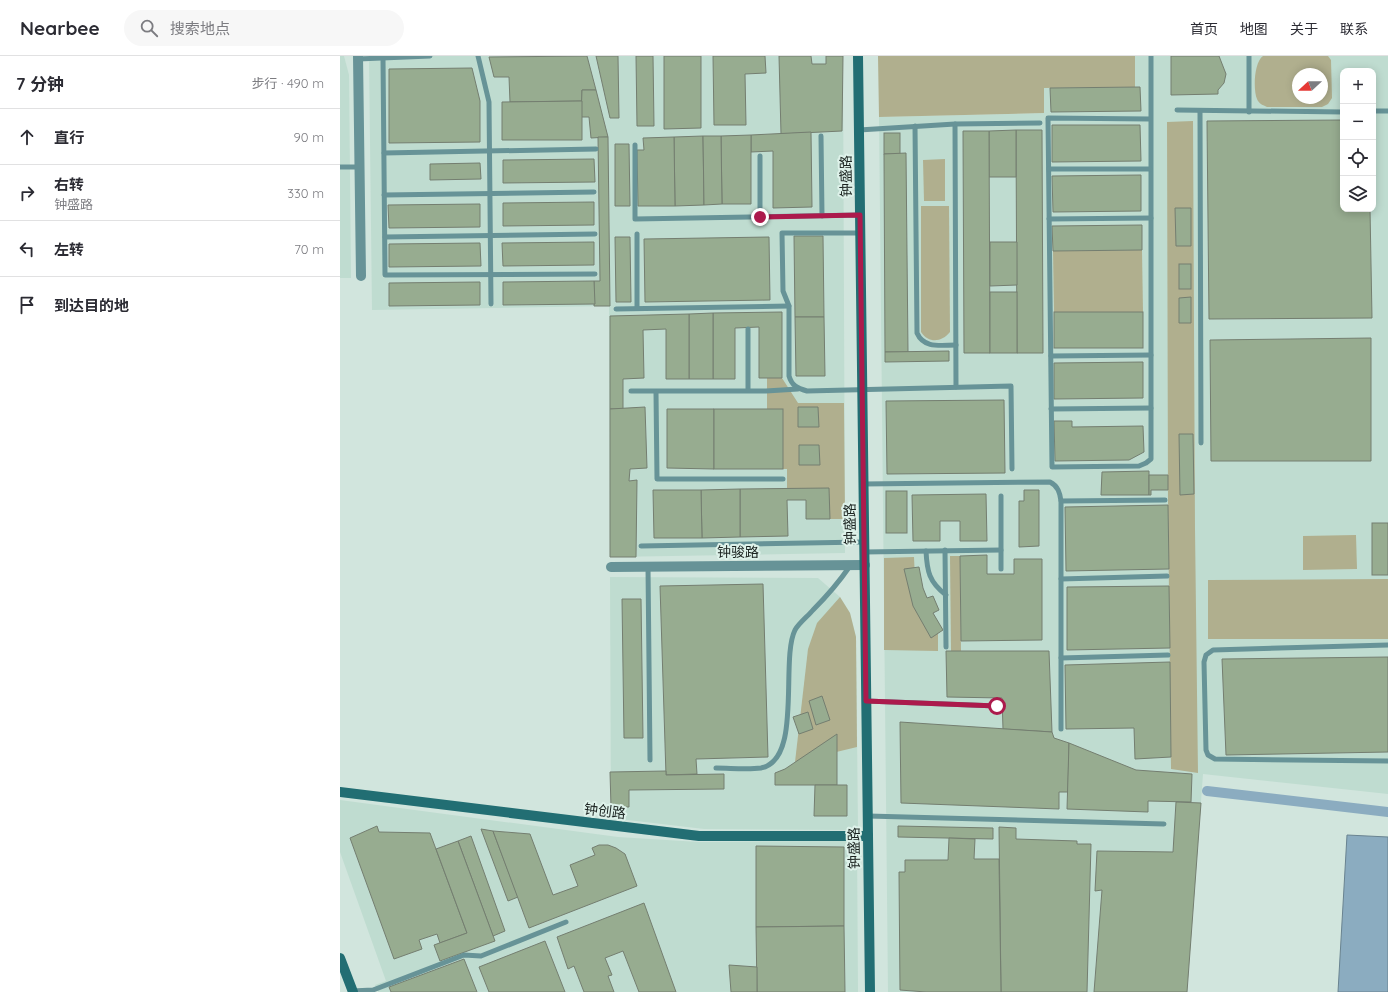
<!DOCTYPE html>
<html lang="zh">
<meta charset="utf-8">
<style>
:root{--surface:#fff;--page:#f7f7f7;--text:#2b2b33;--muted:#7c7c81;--line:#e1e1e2}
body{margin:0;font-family:Quicksand,"Noto Sans SC",sans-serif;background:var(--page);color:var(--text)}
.controls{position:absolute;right:12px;top:12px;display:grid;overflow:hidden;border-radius:8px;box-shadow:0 2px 10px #0003}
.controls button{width:36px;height:36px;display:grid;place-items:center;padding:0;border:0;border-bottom:1px solid var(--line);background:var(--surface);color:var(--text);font:20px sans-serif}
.compass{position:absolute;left:952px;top:12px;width:36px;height:36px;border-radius:50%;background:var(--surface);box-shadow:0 2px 10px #0003;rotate:249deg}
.stop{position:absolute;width:12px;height:12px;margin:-9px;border:3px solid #ac1a4c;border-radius:50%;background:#fff}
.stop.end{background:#ac1a4c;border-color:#fff;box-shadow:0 1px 4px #0008}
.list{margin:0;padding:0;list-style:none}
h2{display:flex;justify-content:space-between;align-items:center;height:52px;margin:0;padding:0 16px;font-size:17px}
h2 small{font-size:13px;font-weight:400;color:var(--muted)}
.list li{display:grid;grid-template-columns:26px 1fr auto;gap:12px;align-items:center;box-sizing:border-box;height:56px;padding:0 16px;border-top:1px solid var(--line)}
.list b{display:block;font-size:15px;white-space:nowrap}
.list p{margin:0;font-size:13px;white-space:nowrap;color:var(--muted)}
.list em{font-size:13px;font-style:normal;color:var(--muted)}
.icon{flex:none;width:22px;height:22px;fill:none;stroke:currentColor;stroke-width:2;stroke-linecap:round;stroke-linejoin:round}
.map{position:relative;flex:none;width:1048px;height:936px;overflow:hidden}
header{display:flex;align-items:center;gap:24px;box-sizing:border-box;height:56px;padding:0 20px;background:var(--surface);border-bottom:1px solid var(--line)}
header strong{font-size:19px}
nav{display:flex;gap:22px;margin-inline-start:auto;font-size:14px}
.search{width:280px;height:36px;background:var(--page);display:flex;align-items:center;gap:10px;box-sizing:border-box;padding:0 14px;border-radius:22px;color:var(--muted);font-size:15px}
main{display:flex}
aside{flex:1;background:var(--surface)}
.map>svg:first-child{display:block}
.built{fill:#bfdcd0;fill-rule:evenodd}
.green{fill:#b0af8e;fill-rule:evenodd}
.water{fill:#8bacc0;stroke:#698390}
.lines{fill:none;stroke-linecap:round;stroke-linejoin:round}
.canal{stroke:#8bacc0;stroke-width:10}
.building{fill:#97ac90;stroke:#747e70}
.lane{stroke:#679397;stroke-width:5}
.street{stroke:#679397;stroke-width:10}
.secondary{stroke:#226e73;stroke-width:10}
.route{stroke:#ac1a4c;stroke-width:5}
.labels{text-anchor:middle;stroke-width:4;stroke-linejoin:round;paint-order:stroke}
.street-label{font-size:14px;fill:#1b2320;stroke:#def2ea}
</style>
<header>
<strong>Nearbee</strong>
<div class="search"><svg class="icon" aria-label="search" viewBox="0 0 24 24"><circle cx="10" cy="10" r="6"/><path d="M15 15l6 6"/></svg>搜索地点</div>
<nav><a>首页</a><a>地图</a><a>关于</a><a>联系</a></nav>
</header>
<main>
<aside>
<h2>7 分钟<small>步行 · 490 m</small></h2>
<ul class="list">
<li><svg class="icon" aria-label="ahead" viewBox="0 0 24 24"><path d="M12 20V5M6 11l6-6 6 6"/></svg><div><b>直行</b></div><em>90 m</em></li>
<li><svg class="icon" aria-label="right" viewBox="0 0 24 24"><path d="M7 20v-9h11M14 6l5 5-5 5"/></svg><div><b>右转</b><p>钟盛路</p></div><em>330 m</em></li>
<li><svg class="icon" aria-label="left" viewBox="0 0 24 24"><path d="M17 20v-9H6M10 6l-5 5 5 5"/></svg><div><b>左转</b></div><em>70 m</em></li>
<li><svg class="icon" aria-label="arrive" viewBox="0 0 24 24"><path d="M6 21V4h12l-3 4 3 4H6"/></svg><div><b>到达目的地</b></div></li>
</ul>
</aside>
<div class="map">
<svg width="1048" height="936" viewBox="0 0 1048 936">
<rect width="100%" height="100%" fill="#d1e5dd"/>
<g class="built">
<path d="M0,0H4L9,19L11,222H0Z"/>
<path d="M29,0H503L505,497L270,501L269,250L32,254Z"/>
<path d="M704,0H1048V738L863,718L847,936H548L539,61L704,57ZM1003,15H1033V153H1003ZM958,18H982V42H958Z"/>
<path d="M270,521L478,522L500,541L510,557L516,581L518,774L364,773L271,762Z"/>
<path d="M0,744L278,781L359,786L517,785L518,936H38L35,929L46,925L0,796Z"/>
</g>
<g class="green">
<path d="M538,0H795V31L704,32V57L539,61Z"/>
<path d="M923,0H988L991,4L992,42L988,48L982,51H927C923,49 919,48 917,43C913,34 914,6 923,0ZM958,18H982V42H958Z"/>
<path d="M853,65L855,473L858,717L831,713L828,449L827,66Z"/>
<path d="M605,103V145H584L583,104Z"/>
<path d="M581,150H609L610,276C602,286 589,288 581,276Z"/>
<path d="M802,194L803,256H714L713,195Z"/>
<path d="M427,322H442L458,347H504L505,463H466V444H447V413H443L442,353H427Z"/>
<path d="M1016,479L1017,513L963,514V480Z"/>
<path d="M610,500H620L621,595H611Z"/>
<path d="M574,501L575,523L598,574V595L544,594V502Z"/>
<path d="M1048,523V583H868V524Z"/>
<path d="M500,541L510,557L516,581L517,691L455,706L468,593L477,567Z"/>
</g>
<path class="water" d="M1007,779L1048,781V936H998Z"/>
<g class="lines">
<path class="canal" d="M867,735L1048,756"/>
</g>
<g class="building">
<path d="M247,0L256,34H242V45L170,46L169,21H154L149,1Z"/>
<path d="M256,0H278L279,62H270Z"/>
<path d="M296,0H313L314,70H297Z"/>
<path d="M324,0H361V72L324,73Z"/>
<path d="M373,0H425L426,17L405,18L406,69H374Z"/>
<path d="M439,0H471L472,8H486V0H503L502,75L441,78Z"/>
<path d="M831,0H879L886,18L884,27L878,34V38L831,39Z"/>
<path d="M132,12L140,45V86L49,87V13Z"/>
<path d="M800,31L801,55L711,56L710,32Z"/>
<path d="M242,34H256L268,81L251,82L249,61H241Z"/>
<path d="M242,45V84H162V46Z"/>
<path d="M1003,64V153H1030L1032,262L869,263L867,65Z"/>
<path d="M712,69H800L801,105L712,106Z"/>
<path d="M676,74H702L703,297H677Z"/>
<path d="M676,74V121H649V75Z"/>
<path d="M623,75H649L650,297H624Z"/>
<path d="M471,76L472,151L433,152V95L411,96V79Z"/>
<rect x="544" y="77" width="16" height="21"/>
<path d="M411,79V148H382L381,80Z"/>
<path d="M363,80L364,149L335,150L334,81Z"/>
<path d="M363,80H381L382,148L364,149Z"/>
<path d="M258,81H268L270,250H254V225H260Z"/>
<path d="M334,81L335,150H298L297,94H304L303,82Z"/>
<path d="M275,88H289L290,150H275Z"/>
<path d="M566,97L568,296H545L544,98Z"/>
<path d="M254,103L255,126L163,127V104Z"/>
<path d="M140,107L141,123L90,124V108Z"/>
<path d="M801,119V155L713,156L712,120Z"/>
<path d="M254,146V169L163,170V147Z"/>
<path d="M140,148V171L49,172L48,149Z"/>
<path d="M835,152H851V190H836Z"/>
<path d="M802,169V194L713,195L712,170Z"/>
<path d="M454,180H483L484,261H455Z"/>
<path d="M275,181H290L291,246H276Z"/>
<path d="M429,181L430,244L305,246L304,183Z"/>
<path d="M254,186V209L163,210L162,187Z"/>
<path d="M650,186H677V229L650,230Z"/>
<path d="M140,187L141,210L49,211V188Z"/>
<rect x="839" y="208" width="12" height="25"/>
<path d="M254,225L255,248L163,249V226Z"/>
<path d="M140,226V249L49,250V227Z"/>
<rect x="650" y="236" width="27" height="61"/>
<path d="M851,241V267H839V242Z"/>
<path d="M442,256V322H419V271L395,272V323H373V257Z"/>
<rect x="714" y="256" width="89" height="36"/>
<path d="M373,257V323H349V258Z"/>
<path d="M349,258V323H326V273L303,274L304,322L283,323V353H270V260Z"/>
<path d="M455,261H484L485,320H456Z"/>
<path d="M1031,282V405H871L870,284Z"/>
<path d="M609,295V305L545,306V296Z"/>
<path d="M803,306V342L714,343V307Z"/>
<path d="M664,344L665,417L547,418L546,345Z"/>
<path d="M305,351L307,412L290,413L289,425L297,424L296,501H270V353Z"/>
<path d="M458,351H478L479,371H458Z"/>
<path d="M327,353H374V413L327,412Z"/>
<rect x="374" y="353" width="69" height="60"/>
<path d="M714,365H732V371L803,370L804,396L789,404L715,405Z"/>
<path d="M839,378H853L854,438L840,439Z"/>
<path d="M459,389H479L480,409H459Z"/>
<path d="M809,415V439H761L762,416Z"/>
<path d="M809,419H828V434H811V439H809Z"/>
<path d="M489,432L490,463H466V444H447L448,480L400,481V433Z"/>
<path d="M400,433V481L362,482L361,434Z"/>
<path d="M313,434H361L362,482H314Z"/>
<path d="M684,434H699V490L679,491V445H684Z"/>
<rect x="546" y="435" width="21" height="42"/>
<path d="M646,438L647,485H620V465H600V485H573L572,439Z"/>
<path d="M828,449L829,513L726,515L725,451Z"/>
<rect x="1032" y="467" width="16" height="52"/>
<path d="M647,499V518H674V503H702V584L621,585L620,500Z"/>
<path d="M579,511L583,532L587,542L593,540L599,554L593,557L603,574L591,582L573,550L564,513Z"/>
<path d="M423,528L428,701L356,703L357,718L326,719L320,530Z"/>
<path d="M829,530L830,592L727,594V531Z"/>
<path d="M282,543H301L303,682H284Z"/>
<path d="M606,595H709L712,676L663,673L662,642L607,641Z"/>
<path d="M1048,601V696L886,699L882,603Z"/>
<path d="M830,606L831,701L795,703L794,672L726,673L725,609Z"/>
<path d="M482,640L490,664L476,669L469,645Z"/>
<path d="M468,656L473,673L459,678L453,661Z"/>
<path d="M560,666L712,676L714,682L729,687L728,736H719V753L561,747Z"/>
<path d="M497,678V729H435V717L445,713Z"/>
<path d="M729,687L796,714L852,718L851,746L808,745V756L727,753Z"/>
<path d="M326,715V719L384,718V733L289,734V751H271L270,716Z"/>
<path d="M475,729H507V760H474Z"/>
<path d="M836,746L861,747L847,936H754L762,834L755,835L757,795L833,796Z"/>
<path d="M37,770L39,776L90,777L127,877L100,887L97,878L79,884L82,893L54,903L10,782Z"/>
<path d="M558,770L653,772V783L558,781Z"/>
<path d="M659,771L676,772V783L737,785V788H751L747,936H661Z"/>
<path d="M141,773L153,775L178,841L168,845Z"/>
<path d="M153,775L190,778L213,839L238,830L230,809L255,799L252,792L259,789H268L276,792L285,798L297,830L189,872Z"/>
<path d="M131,780L165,875L153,880L118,785Z"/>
<path d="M609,782L635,783L634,803H659L661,936H586L560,934L559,816H565V804H608Z"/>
<path d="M118,785L155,885L100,905L94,889L127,877L96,793Z"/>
<path d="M416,790L504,791V870L416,871Z"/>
<path d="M304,847L336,936H299L283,895L265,902L272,919L268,920L274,936H244L234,910L228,913L217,881Z"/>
<path d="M504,870L505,936H417L416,871Z"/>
<path d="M205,885L225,936H149L139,911Z"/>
<path d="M124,903L137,936H51L49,931Z"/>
<path d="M389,909L417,911V936H391Z"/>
</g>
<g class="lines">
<g class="lane">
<path d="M138,0L149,46L151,248"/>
<path d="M43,2L45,219L255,218"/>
<path d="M18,3L90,0"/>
<path d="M837,54L1003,56"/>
<path d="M860,55L861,387"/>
<path d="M1033,55H1048"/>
<path d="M909,56V0"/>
<path d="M810,63L708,62L712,411L799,410L806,407L811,403V0"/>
<path d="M615,68L616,331"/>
<path d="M575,70L577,277C584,293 601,289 616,289"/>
<path d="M519,74L615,68L700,67"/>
<path d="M481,80L482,160"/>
<path d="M295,89V163L520,159"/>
<path d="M44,97L256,93"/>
<path d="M420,100V161"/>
<path d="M0,111H19"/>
<path d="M709,113H810"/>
<path d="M44,139L254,136"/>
<path d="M709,163L811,162"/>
<path d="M520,177H442L443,235L449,250V320C452,330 457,332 467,335L671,330L672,413"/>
<path d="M297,178V252"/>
<path d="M45,181L255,178"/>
<path d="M276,253L449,250"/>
<path d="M408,273V334"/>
<path d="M711,300L811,299"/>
<path d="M291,335H426L458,333"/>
<path d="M316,336L317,423H443"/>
<path d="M711,353L811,352"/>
<path d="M523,428L710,426C718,430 720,437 721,445V673"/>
<path d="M721,445L825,444"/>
<path d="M301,490L524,486"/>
<path d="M605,494L606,591"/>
<path d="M586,495C587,515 589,526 606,539"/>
<path d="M524,496L661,494"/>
<path d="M308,511L310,704"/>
<path d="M661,513V440"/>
<path d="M721,523L827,520"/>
<path d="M1048,589L873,594L866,599L864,606L866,694L868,699L875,703L1048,705"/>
<path d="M721,602L828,599"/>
<path d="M526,645L657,650"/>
<path d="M376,712C390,712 407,714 421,712C463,704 440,604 455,574C459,567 468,560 473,554C487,540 499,526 510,510"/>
<path d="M528,760L824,768"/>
<path d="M12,935L33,934L124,899L141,900L226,866"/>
</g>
<g class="street">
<path d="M18,0L21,220"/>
<path d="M271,511L525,509"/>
</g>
<g class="secondary">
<path d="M518,0L530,936"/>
<path d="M0,736L359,780H528"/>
<path d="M0,902L13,936"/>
</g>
</g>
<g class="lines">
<path class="route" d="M420,161L520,159L526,645L657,650"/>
</g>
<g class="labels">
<g class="street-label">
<text transform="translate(506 120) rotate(-91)" y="5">钟盛路</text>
<text transform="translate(510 468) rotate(-91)" y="5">钟盛路</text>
<text x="398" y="501">钟骏路</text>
<text transform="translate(265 755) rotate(7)" y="5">钟创路</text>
<text transform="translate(514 792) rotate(-91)" y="5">钟盛路</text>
</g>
</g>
</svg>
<div class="controls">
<button>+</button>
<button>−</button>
<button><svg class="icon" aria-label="locate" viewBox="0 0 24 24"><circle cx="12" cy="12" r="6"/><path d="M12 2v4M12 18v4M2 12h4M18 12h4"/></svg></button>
<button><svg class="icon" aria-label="layers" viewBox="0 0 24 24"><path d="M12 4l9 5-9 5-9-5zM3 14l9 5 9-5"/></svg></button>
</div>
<svg class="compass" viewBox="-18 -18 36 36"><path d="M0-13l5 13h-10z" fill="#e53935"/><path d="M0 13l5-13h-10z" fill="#7c7c81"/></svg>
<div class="stop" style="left:657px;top:650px"></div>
<div class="stop end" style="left:420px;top:161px"></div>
</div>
</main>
